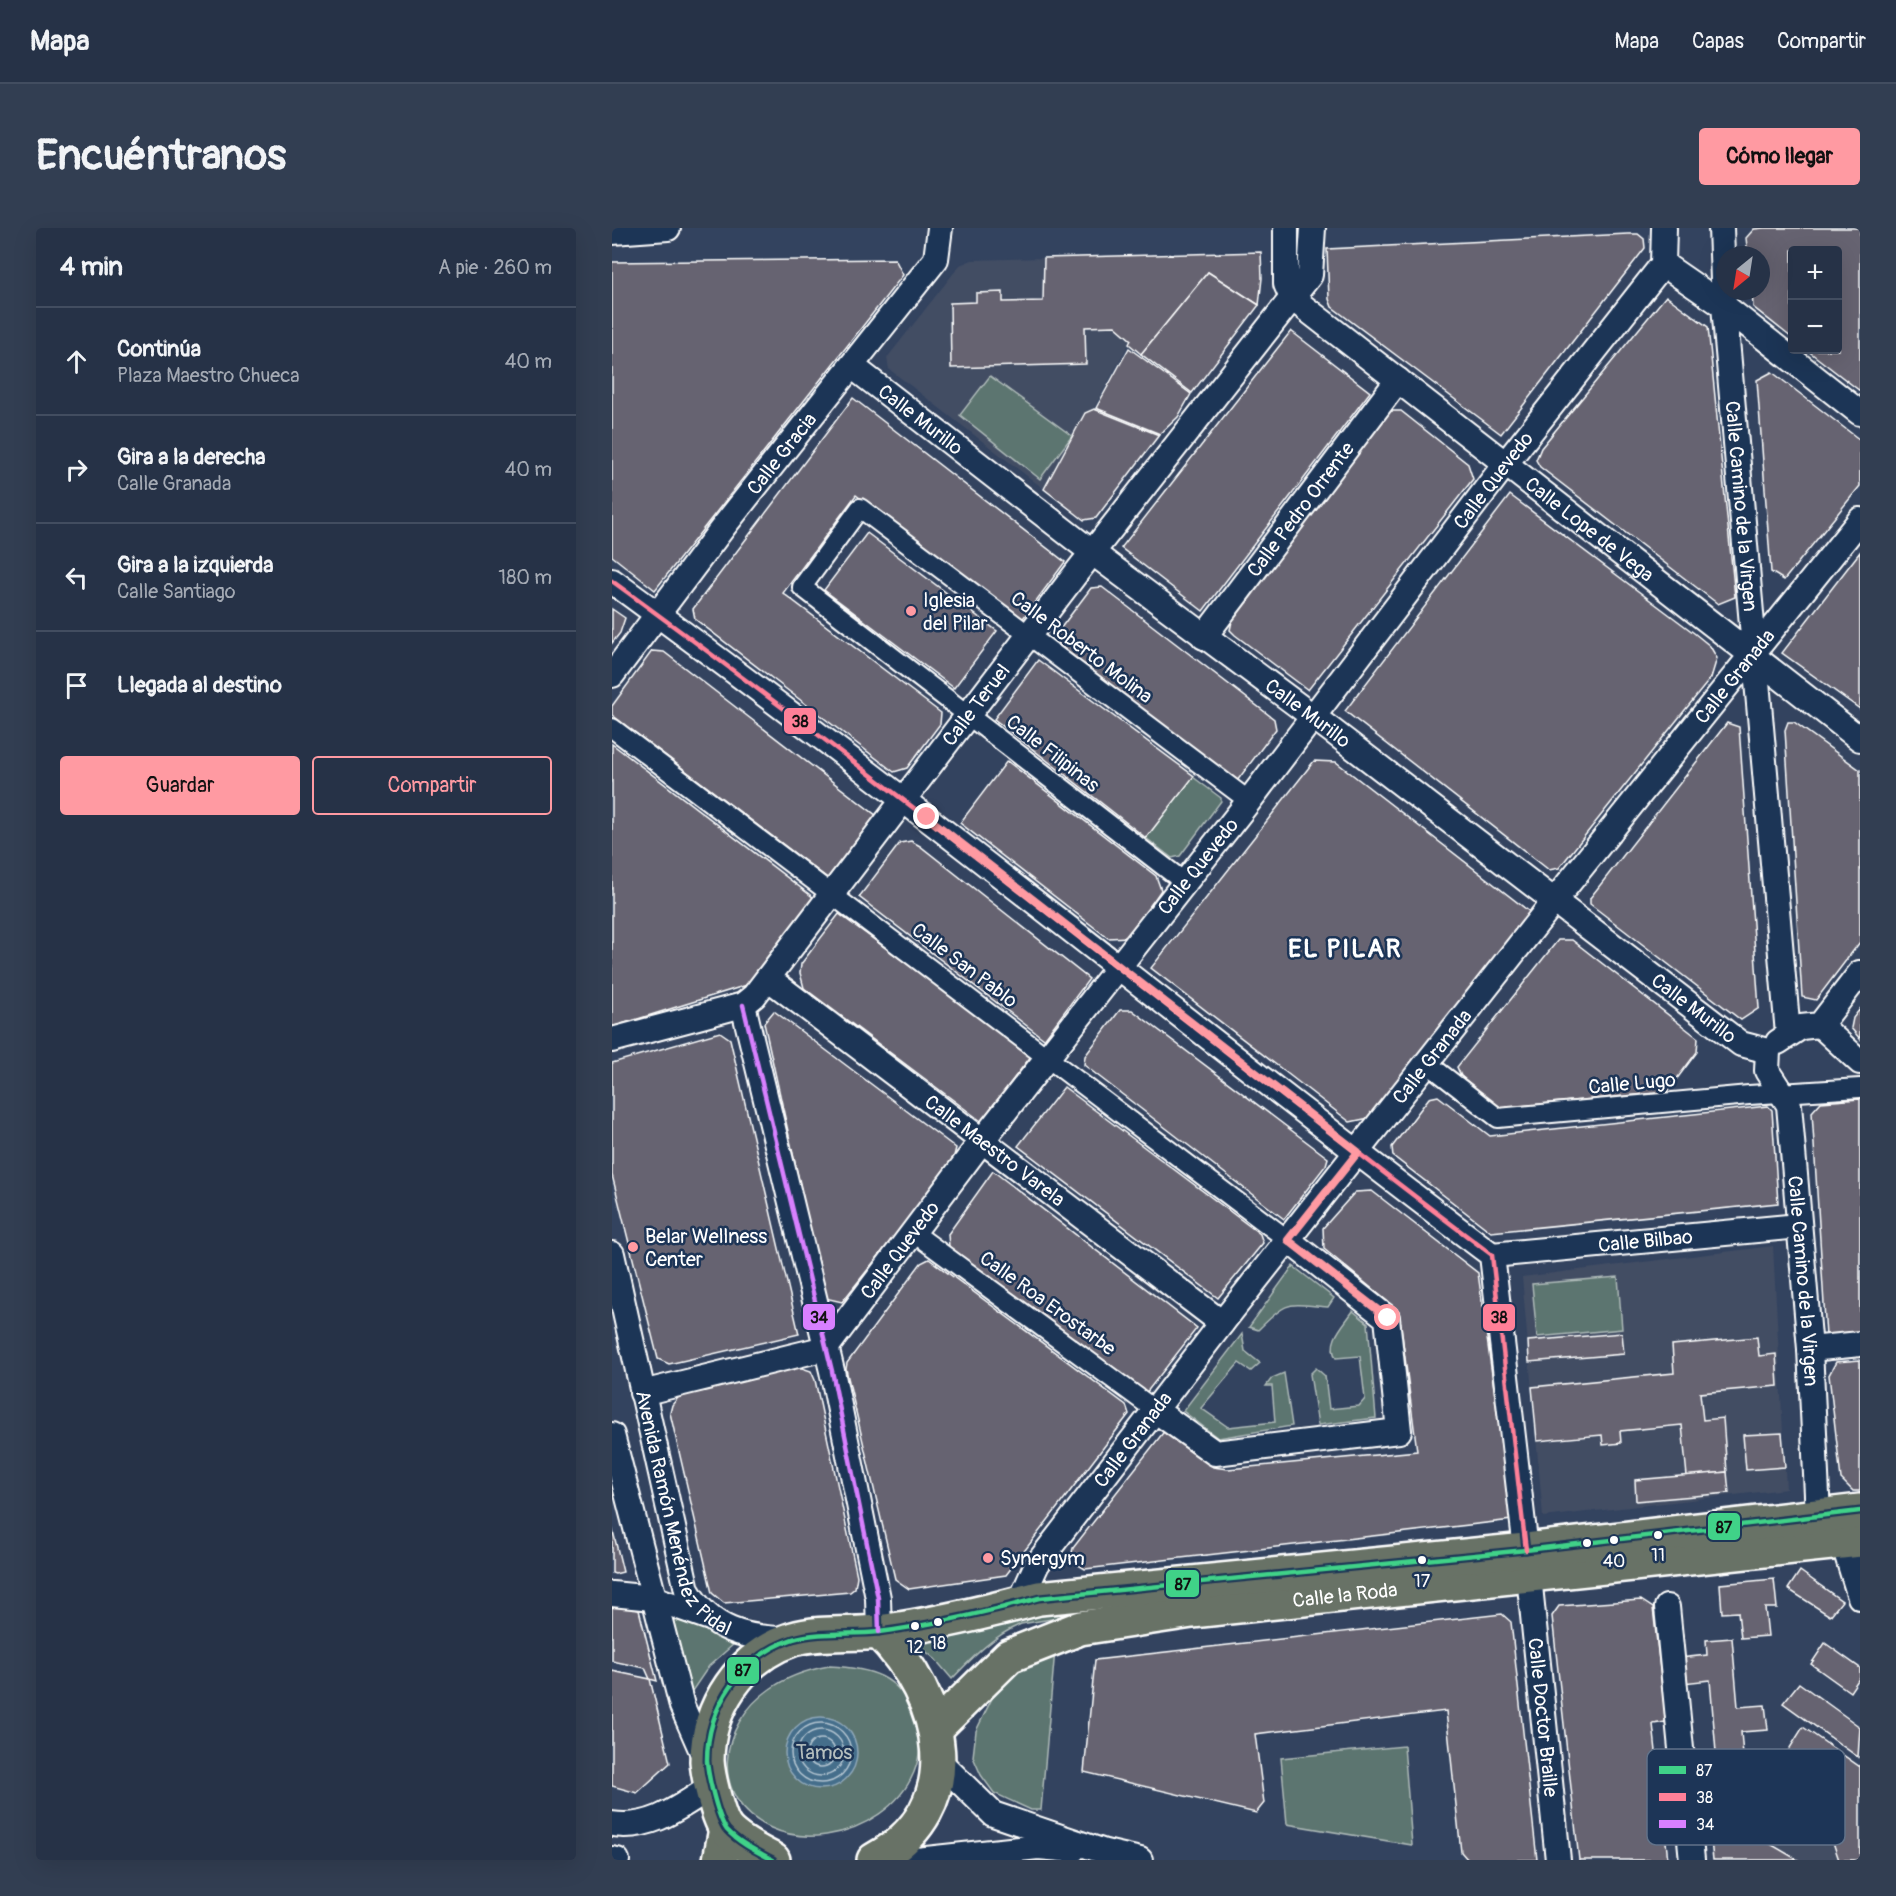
<!DOCTYPE html>
<html lang="es">
<meta charset="utf-8">
<style>
:root{--surface:#263247;--page:#323e52;--text:#f1f3f6;--muted:#a4aab4;--line:#424d60;--accent:#ff9aa2}
body{margin:0;font-family:Pangolin,sans-serif;background:var(--page);color:var(--text)}
.controls{position:absolute;right:18px;top:18px;display:grid;overflow:hidden;border-radius:6px;box-shadow:0 6px 24px #0002}
.controls button{width:54px;height:54px;display:grid;place-items:center;padding:0;border:0;border-bottom:2px solid var(--line);background:var(--surface);color:var(--text);font:30px sans-serif}
.compass{position:absolute;left:1104px;top:18px;width:54px;height:54px;border-radius:50%;background:var(--surface);box-shadow:0 6px 24px #0002;rotate:210deg}
.stop{position:absolute;width:18px;height:18px;margin:-14px;border:4px solid #ff9aa2;border-radius:50%;background:#fff}
.stop.end{background:#ff9aa2;border-color:#fff;box-shadow:0 2px 6px #0008}
.list{margin:0;padding:0;list-style:none}
h2{display:flex;justify-content:space-between;align-items:center;height:78px;margin:0;padding:0 24px;font-size:26px}
h2 small{font-size:20px;font-weight:400;color:var(--muted)}
.list li{display:grid;grid-template-columns:39px 1fr auto;gap:18px;align-items:center;box-sizing:border-box;height:108px;padding:0 24px;border-top:2px solid var(--line)}
.list b{display:block;font-size:22px;white-space:nowrap}
.list p{margin:0;font-size:20px;white-space:nowrap;color:var(--muted)}
.list em{font-size:20px;font-style:normal;color:var(--muted)}
.actions{display:flex;gap:12px;padding:18px 24px}
.actions a{flex:1;padding:14px 0;border:2px solid var(--accent);border-radius:6px;text-align:center;font-size:21px;color:var(--accent)}
.actions .main{background:var(--accent);color:#111}
.icon{flex:none;width:33px;height:33px;fill:none;stroke:currentColor;stroke-width:2;stroke-linecap:round;stroke-linejoin:round}
.map{position:relative;flex:none;width:1248px;height:1632px;overflow:hidden;border-radius:6px}
header{display:flex;align-items:center;gap:36px;box-sizing:border-box;height:84px;padding:0 30px;background:var(--surface);border-bottom:2px solid var(--line)}
header strong{font-size:28px}
nav{display:flex;gap:33px;margin-inline-start:auto;font-size:21px}
.intro{display:flex;align-items:center;justify-content:space-between;box-sizing:border-box;height:144px;padding:0 36px}
h1{margin:0;font-size:42px}
.button{padding:15px 27px;border-radius:6px;background:var(--accent);color:#111;font-size:21px;font-weight:700}
main{display:flex;gap:36px;padding:0 36px}
aside{flex:1;background:var(--surface);border-radius:6px;box-shadow:0 6px 24px #0002}
.map>svg:first-child{display:block}
.built{fill:#424d64}
.green{fill:#5c7470;stroke:#aebab8;stroke-width:1.5}
.water{fill:#446e8b;stroke:#8fa8b9;stroke-width:1.5}
.lines{fill:none;stroke-linecap:round;stroke-linejoin:round}
.shore{stroke:#b4c5d1;stroke-width:1.5}
.building{fill:#666471;stroke:#fff;stroke-width:1.5}
.pedestrian-casing{stroke:#fff;stroke-width:22}
.minor-casing{stroke:#fff;stroke-width:28}
.primary-casing{stroke:#fff;stroke-width:38}
.pedestrian{stroke:#1d3557;stroke-width:18}
.minor{stroke:#1d3557;stroke-width:24}
.primary{stroke:#687266;stroke-width:33}
.bus-1-casing{stroke:#1d3557;stroke-width:9}
.bus-2-casing{stroke:#1d3557;stroke-width:9}
.bus-3-casing{stroke:#1d3557;stroke-width:9}
.bus-1{stroke:#40d288;stroke-width:4.5}
.bus-2{stroke:#ff8098;stroke-width:4.5}
.bus-3{stroke:#d880ff;stroke-width:4.5}
.route{stroke:#ff9aa2;stroke-width:8}
.poi-dot{fill:#ff9aa2;stroke:#1d3557;stroke-width:2}
.bus-dot{fill:#fff;stroke:#1d3557;stroke-width:2}
.labels{text-anchor:middle;stroke-width:5;stroke-linejoin:round;paint-order:stroke}
.bus-label{font-size:18px;fill:#fff;stroke:#1d3557}
.street-label{font-size:20px;fill:#fff;stroke:#1d3557}
.poi-label{font-size:20px;fill:#fff;stroke:#1d3557;text-anchor:start}
.park-label{font-size:20px;fill:#b6c0bf;stroke:#1d3557}
.district-label{font-size:26px;font-weight:bold;letter-spacing:1.5px;fill:#fff;stroke:#1d3557}
.key{fill:#1d3557;stroke:#617289;stroke-width:1.5}
.key-label{font-size:16px;fill:#fff}
.line-badge{stroke:#1d3557;stroke-width:2}
.pale-badge-label{font-size:16px;text-anchor:middle;font-weight:bold;fill:#111}
</style>
<header>
<strong>Mapa</strong>
<nav><a>Mapa</a><a>Capas</a><a>Compartir</a></nav>
</header>
<div class="intro"><h1>Encuéntranos</h1><a class="button">Cómo llegar</a></div>
<main>
<aside>
<h2>4 min<small>A pie · 260 m</small></h2>
<ul class="list">
<li><svg class="icon" aria-label="ahead" viewBox="0 0 24 24"><path d="M12 20V5M6 11l6-6 6 6"/></svg><div><b>Continúa</b><p>Plaza Maestro Chueca</p></div><em>40 m</em></li>
<li><svg class="icon" aria-label="right" viewBox="0 0 24 24"><path d="M7 20v-9h11M14 6l5 5-5 5"/></svg><div><b>Gira a la derecha</b><p>Calle Granada</p></div><em>40 m</em></li>
<li><svg class="icon" aria-label="left" viewBox="0 0 24 24"><path d="M17 20v-9H6M10 6l-5 5 5 5"/></svg><div><b>Gira a la izquierda</b><p>Calle Santiago</p></div><em>180 m</em></li>
<li><svg class="icon" aria-label="arrive" viewBox="0 0 24 24"><path d="M6 21V4h12l-3 4 3 4H6"/></svg><div><b>Llegada al destino</b></div></li>
</ul>
<div class="actions"><a class="main">Guardar</a><a>Compartir</a></div>
</aside>
<div class="map">
<svg width="1248" height="1632" viewBox="0 0 1248 1632">
<rect width="100%" height="100%" fill="#33435f"/>
<filter id="ink" filterUnits="userSpaceOnUse"><feTurbulence type="fractalNoise" baseFrequency=".0167" numOctaves="2"/><feDisplacementMap in="SourceGraphic" scale="12" xChannelSelector="R" yChannelSelector="G"/><feConvolveMatrix kernelMatrix="1 2 1 2 8 2 1 2 1" color-interpolation-filters="sRGB"/></filter>
<g filter="url(#ink)">
<g class="built">
<path d="M432,30L431,73L391,74L390,64L365,65L364,74L338,75L340,140L473,136V99L503,98L519,112L482,180L473,185L432,261L277,141L275,130L348,37L360,32Z"/>
<path d="M1161,1018L1174,1261L931,1289L910,1049Z"/>
<path d="M1191,1499L1248,1539V1632H1186L1129,1599Z"/>
</g>
<g class="green">
<path d="M378,148L460,208L428,251L348,187Z"/>
<path d="M581,549L609,570V573L568,628L560,630L534,610Z"/>
<path d="M681,1038L722,1070L716,1079C675,1076 677,1071 646,1102L637,1099Z"/>
<path d="M1006,1049L1010,1101L925,1109L920,1056Z"/>
<path d="M741,1083L756,1095L764,1190L706,1197L698,1146L704,1140L713,1148L717,1181L747,1178L753,1171L748,1128L724,1130C714,1113 732,1097 741,1083Z"/>
<path d="M630,1106L633,1123L648,1135L639,1143L627,1135L589,1180L616,1199L663,1194L660,1158H654L660,1150L672,1145L680,1198L606,1210L571,1183Z"/>
<path d="M468,1381L470,1386L409,1396C381,1408 361,1429 340,1451L323,1431L305,1416L310,1410Z"/>
<path d="M58,1384L122,1416L97,1438L78,1466Z"/>
<path d="M443,1422L429,1582H419L382,1565L369,1547L361,1529L364,1503L390,1450Z"/>
<path d="M217,1438C258,1440 288,1447 303,1489C331,1569 227,1631 159,1600C95,1571 107,1496 158,1461C176,1448 195,1442 217,1438Z"/>
<path d="M792,1518L800,1617L675,1596L669,1530Z"/>
</g>
<circle class="water" cx="209" cy="1525" r="36"/>
<g class="lines">
<g class="shore">
<circle cx="209" cy="1525" r="30"/>
<circle cx="209" cy="1525" r="23"/>
<circle cx="209" cy="1525" r="14"/>
</g>
</g>
<g class="building">
<path d="M1152,0H1248V163L1195,122H1226V22H1180V110L1141,79L1140,63H1149V27H1136L1134,10L1142,1Z"/>
<path d="M1016,6H1026L1032,11L1033,20L889,206L720,79L717,71L715,21Z"/>
<path d="M649,24L650,50L647,77L596,44L529,126L517,116L519,112L503,98L473,99L474,136L339,140L338,75L364,74V65L391,64V74L431,73L432,30Z"/>
<path d="M283,31L291,47L43,362L0,328V34Z"/>
<path d="M596,44L647,77L580,165L529,126Z"/>
<path d="M1054,68L1096,99L1123,369L1106,376L928,239L924,232L929,220Z"/>
<path d="M679,103L758,164L591,383L509,320Z"/>
<path d="M517,120L579,166L566,189L548,206L484,180Z"/>
<path d="M1160,144L1248,212V258L1172,352L1159,344L1145,152Z"/>
<path d="M241,170L453,334L409,393L244,267L171,365L329,485L328,496L295,540L282,544L83,391L81,381Z"/>
<path d="M482,181L547,207L484,290L472,292L432,261L473,185Z"/>
<path d="M778,183H789L856,236L861,251L696,462L623,407L618,402L621,389Z"/>
<path d="M898,267L1082,405L1098,418L1105,430L1099,450L1073,482L947,640L937,642L733,483Z"/>
<path d="M255,305L385,403L342,460L212,362Z"/>
<path d="M1248,324V481L1170,425Z"/>
<path d="M490,359L662,491L664,501L625,553L447,417L445,405L479,360Z"/>
<path d="M0,381L13,390L8,405L0,415Z"/>
<path d="M40,423L52,424L265,588L218,652L0,487V478Z"/>
<path d="M426,432L582,548L534,610L382,491Z"/>
<path d="M1176,494H1182L1248,542V714L1204,772L1190,769L1173,502Z"/>
<path d="M1115,495L1127,499L1147,780L1129,792L978,676V670Z"/>
<path d="M0,516L202,670L135,757L0,799Z"/>
<path d="M395,533L544,648L549,662L517,709L496,710L348,595Z"/>
<path d="M702,533L724,534L919,685L757,890L738,894L539,740Z"/>
<path d="M299,613L308,618L477,751L432,811L247,669L288,615Z"/>
<path d="M227,686L420,827L369,893L192,760L188,745L189,736Z"/>
<path d="M946,712H960L1086,810L1085,824L1055,864L887,880L849,848L845,839Z"/>
<path d="M1248,781V811L1239,800L1241,790Z"/>
<path d="M508,782H520L716,930L714,937L672,991L472,837L473,828Z"/>
<path d="M162,783L344,920L340,936L230,1074L213,1070L152,795Z"/>
<path d="M108,804L118,811L187,1106L57,1136L46,1131L0,947V835Z"/>
<path d="M452,859L648,1006L651,1015L606,1070L406,918Z"/>
<path d="M826,868L878,908L1156,878L1160,882L1166,975L879,1004L781,928L780,919L817,870Z"/>
<path d="M1248,871V1105L1214,1108L1200,884L1209,874Z"/>
<path d="M381,943L585,1100L534,1165L337,1019L336,1006Z"/>
<path d="M760,963L866,1045L900,1292L473,1341L463,1335L459,1329L461,1320L554,1201L601,1239L616,1241L805,1223L787,1083L712,1021L711,1000L743,964Z"/>
<path d="M317,1031L514,1177L517,1186L394,1347L297,1361L283,1351L234,1141L235,1135L309,1035Z"/>
<path d="M1010,1105L1012,1126L917,1134L916,1113Z"/>
<path d="M1145,1109L1147,1128L1164,1126L1166,1158L1088,1165L1091,1192L1111,1190L1115,1244L1075,1248L1070,1197L1008,1203L1009,1215L991,1217L990,1207L925,1213L920,1159L1062,1145L1060,1117Z"/>
<path d="M1248,1132V1263H1241L1229,1251L1217,1147L1224,1134Z"/>
<path d="M187,1139L199,1143L203,1152L245,1348L243,1360L238,1364L112,1375L100,1365L58,1185L60,1177L69,1166Z"/>
<path d="M1170,1205L1173,1239L1134,1242L1131,1207Z"/>
<path d="M1115,1244L1117,1265L1024,1273L1023,1252Z"/>
<path d="M0,1299L11,1344L3,1346L0,1345Z"/>
<path d="M1188,1343L1230,1373L1218,1388L1176,1361Z"/>
<path d="M1162,1351L1165,1380H1153L1156,1408L1129,1410L1126,1384L1110,1385L1108,1356Z"/>
<path d="M1029,1372L1041,1380L1054,1494L1041,1496L1056,1632H967L940,1388L947,1378Z"/>
<path d="M0,1376L27,1382L45,1453L38,1451L33,1440L0,1433Z"/>
<path d="M890,1386L899,1394L925,1632H856L849,1624L834,1483L643,1506L652,1575L644,1585L472,1544L483,1432Z"/>
<path d="M1120,1410L1126,1479L1153,1477L1156,1502L1129,1504L1135,1574L1110,1576L1109,1562L1081,1565L1078,1538L1105,1536L1098,1452L1071,1455L1068,1430L1095,1427L1094,1412Z"/>
<path d="M1213,1415L1248,1440V1449L1238,1464L1199,1436Z"/>
<path d="M0,1443L38,1451L58,1535L25,1565L0,1558Z"/>
<path d="M1187,1455L1248,1499L1246,1529L1171,1475Z"/>
<path d="M1191,1499L1248,1539V1632H1227L1202,1558L1194,1561L1182,1525L1177,1526L1176,1523Z"/>
<path d="M1129,1599L1186,1632H1101L1098,1602Z"/>
</g>
<g class="lines">
<g class="pedestrian-casing">
<g id="pedestrian">
<path d="M0,500L676,1012"/>
<path d="M572,654L190,359L248,280L637,573"/>
<path d="M815,835L886,890L1137,867L1248,860"/>
<path d="M302,1005L543,1182"/>
</g>
</g>
<g class="minor-casing">
<g id="minor">
<path id="s1" d="M674,0V56L680,70L1248,511"/>
<path id="s2" d="M1109,0L1112,78L1176,806"/>
<path d="M0,4L56,0"/>
<path d="M1051,36L1112,78L1248,185"/>
<path id="s3" d="M240,138L481,325L719,502L1129,816L1156,823"/>
<path d="M0,353C298,570 585,805 880,1027L914,1322"/>
<path id="s4" d="M592,409L786,152"/>
<path id="s5" d="M0,447L112,298L324,31L328,0"/>
<path id="s6" d="M156,750L610,1095"/>
<path d="M131,777L220,1143L266,1370L267,1404"/>
<path d="M1208,797L1248,834"/>
<path id="s7" d="M0,812L131,777L142,768L465,344L698,47L701,0"/>
<path d="M1166,814L1189,799L1208,797L1248,745"/>
<path id="s8" d="M1156,823L1155,843L1177,877L1198,1121L1206,1288"/>
<path id="s9" d="M0,1026L75,1362C98,1402 134,1411 177,1411"/>
<path id="s10" d="M880,1027L1187,998"/>
<path d="M1198,1121L1248,1116"/>
<path id="s11" d="M30,1165L214,1120L369,914L637,573L894,235L1051,36L1052,0"/>
<path d="M543,1182L603,1225L787,1203L775,1090L676,1012"/>
<path d="M0,1207L70,1478L95,1535"/>
<path d="M1231,1314L1248,1369"/>
<path id="s12" d="M917,1348L946,1632"/>
<path d="M0,1366L41,1370L95,1389"/>
<path id="s13" d="M407,1376L425,1336L610,1095L943,672L1248,292"/>
<path d="M1055,1379L1080,1632"/>
<path d="M327,1533L381,1586L493,1624L528,1632"/>
<path d="M0,1596C39,1602 68,1579 99,1559"/>
<path d="M0,1631L5,1632"/>
<path d="M305,1632L426,1619L461,1622"/>
</g>
</g>
<g class="primary-casing">
<g id="primary">
<path id="s14" d="M324,1500L397,1428L468,1400L580,1383L1248,1312"/>
<path d="M108,1632L114,1601"/>
<path d="M161,1632C146,1624 127,1615 115,1602C106,1591 96,1548 95,1533C95,1479 129,1428 181,1411C207,1403 240,1407 267,1404C321,1397 375,1384 427,1370L914,1322L1248,1283"/>
<path d="M262,1632C359,1580 333,1470 267,1404"/>
</g>
</g>
<use href="#pedestrian" class="pedestrian"/>
<use href="#minor" class="minor"/>
<use href="#primary" class="primary"/>
<g class="bus-1-casing">
<path id="bus-1" d="M161,1632C146,1624 127,1615 115,1602C106,1591 96,1548 95,1533C95,1479 129,1428 181,1411C207,1403 240,1407 267,1404C321,1397 375,1384 427,1370L914,1322L1248,1283"/>
</g>
<g class="bus-2-casing">
<path id="bus-2" d="M0,353C298,570 585,805 880,1027L914,1322"/>
</g>
<g class="bus-3-casing">
<path id="bus-3" d="M131,777L220,1143L266,1370L267,1404"/>
</g>
<use href="#bus-1" class="bus-1"/>
<use href="#bus-2" class="bus-2"/>
<use href="#bus-3" class="bus-3"/>
</g>
</g>
<g class="lines" filter="url(#ink)">
<path class="route" d="M315,589L746,924L676,1012L776,1090"/>
</g>
<g class="poi-dot">
<circle cx="299" cy="383" r="6"/>
<circle cx="21" cy="1019" r="6"/>
<circle cx="376" cy="1330" r="6"/>
</g>
<g class="bus-dot">
<circle cx="1046" cy="1307" r="5"/>
<circle cx="1002" cy="1312" r="5"/>
<circle cx="975" cy="1315" r="5"/>
<circle cx="810" cy="1332" r="5"/>
<circle cx="326" cy="1394" r="5"/>
<circle cx="303" cy="1398" r="5"/>
</g>
<g class="labels">
<g class="bus-label">
<text x="1046" y="1333">11</text>
<text x="1002" y="1339">40</text>
<text x="810" y="1359">17</text>
<text x="326" y="1421">18</text>
<text x="303" y="1425">12</text>
</g>
<g class="street-label">
<text dy="7" stroke="none"><textPath href="#s3" startOffset="87">Calle Murillo</textPath></text>
<text dy="7" stroke="none"><textPath href="#s5" startOffset="279">Calle Gracia</textPath></text>
<text dy="7" stroke="none"><textPath href="#s11" startOffset="1284">Calle Quevedo</textPath></text>
<text dy="7" stroke="none"><textPath href="#s2" startOffset="279">Calle Camino de la Virgen</textPath></text>
<text dy="7" stroke="none"><textPath href="#s4" startOffset="160">Calle Pedro Orrente</textPath></text>
<text dy="7" stroke="none"><textPath href="#s1" startOffset="448">Calle Lope de Vega</textPath></text>
<text transform="translate(470 419) rotate(37)" y="7">Calle Roberto Molina</text>
<text dy="7" stroke="none"><textPath href="#s13" startOffset="1173">Calle Granada</textPath></text>
<text dy="7" stroke="none"><textPath href="#s7" startOffset="516">Calle Teruel</textPath></text>
<text dy="7" stroke="none"><textPath href="#s3" startOffset="573">Calle Murillo</textPath></text>
<text transform="translate(441 525) rotate(38)" y="7">Calle Filipinas</text>
<text dy="7" stroke="none"><textPath href="#s11" startOffset="798">Calle Quevedo</textPath></text>
<text transform="translate(353 737) rotate(37)" y="7">Calle San Pablo</text>
<text dy="7" stroke="none"><textPath href="#s3" startOffset="1059">Calle Murillo</textPath></text>
<text dy="7" stroke="none"><textPath href="#s13" startOffset="687">Calle Granada</textPath></text>
<text transform="translate(1020 855) rotate(-5)" y="7">Calle Lugo</text>
<text dy="7" stroke="none"><textPath href="#s6" startOffset="285">Calle Maestro Varela</textPath></text>
<text dy="7" stroke="none"><textPath href="#s10" startOffset="154">Calle Bilbao</textPath></text>
<text dy="7" stroke="none"><textPath href="#s11" startOffset="312">Calle Quevedo</textPath></text>
<text dy="7" stroke="none"><textPath href="#s8" startOffset="237">Calle Camino de la Virgen</textPath></text>
<text transform="translate(436 1075) rotate(36)" y="7">Calle Roa Erostarbe</text>
<text dy="7" stroke="none"><textPath href="#s13" startOffset="201">Calle Granada</textPath></text>
<text dy="7" stroke="none"><textPath href="#s9" startOffset="272">Avenida Ramón Menéndez Pidal</textPath></text>
<text dy="7" stroke="none"><textPath href="#s14" startOffset="446">Calle la Roda</textPath></text>
<text dy="7" stroke="none"><textPath href="#s12" startOffset="142">Calle Doctor Braille</textPath></text>
</g>
<g class="poi-label">
<text x="311" y="379">Iglesia<tspan x="311" dy="23">del Pilar</tspan></text>
<text x="33" y="1015">Belar Wellness<tspan x="33" dy="23">Center</tspan></text>
<text x="388" y="1337">Synergym</text>
</g>
<g class="park-label">
<text x="212" y="1531">Tamos</text>
</g>
<g class="district-label">
<text x="733" y="729">EL PILAR</text>
</g>
</g>
<rect x="1035" y="1521" width="198" height="96" rx="9" class="key"/>
<rect x="1047" y="1538" width="27" height="8" fill="#40d288"/>
<rect x="1047" y="1565" width="27" height="8" fill="#ff8098"/>
<rect x="1047" y="1592" width="27" height="8" fill="#d880ff"/>
<g class="key-label">
<text x="1084" y="1548">87</text>
<text x="1084" y="1575">38</text>
<text x="1084" y="1602">34</text>
</g>
<g class="line-badge">
<rect x="171" y="479" width="34" height="28" rx="6" fill="#ff8098"/>
<rect x="190" y="1075" width="34" height="28" rx="6" fill="#d880ff"/>
<rect x="870" y="1075" width="34" height="29" rx="6" fill="#ff8098"/>
<rect x="1095" y="1284" width="34" height="29" rx="6" fill="#40d288"/>
<rect x="553" y="1341" width="35" height="29" rx="6" fill="#40d288"/>
<rect x="114" y="1428" width="34" height="29" rx="6" fill="#40d288"/>
</g>
<g class="pale-badge-label">
<text x="188" y="499">38</text>
<text x="207" y="1095">34</text>
<text x="887" y="1095">38</text>
<text x="1112" y="1305">87</text>
<text x="571" y="1362">87</text>
<text x="131" y="1448">87</text>
</g>
</svg>
<div class="controls">
<button>+</button>
<button>−</button>
</div>
<svg class="compass" viewBox="-18 -18 36 36"><path d="M0-13l5 13h-10z" fill="#e53935"/><path d="M0 13l5-13h-10z" fill="#a4aab4"/></svg>
<div class="stop" style="left:776px;top:1090px"></div>
<div class="stop end" style="left:315px;top:589px"></div>
</div>
</main>
